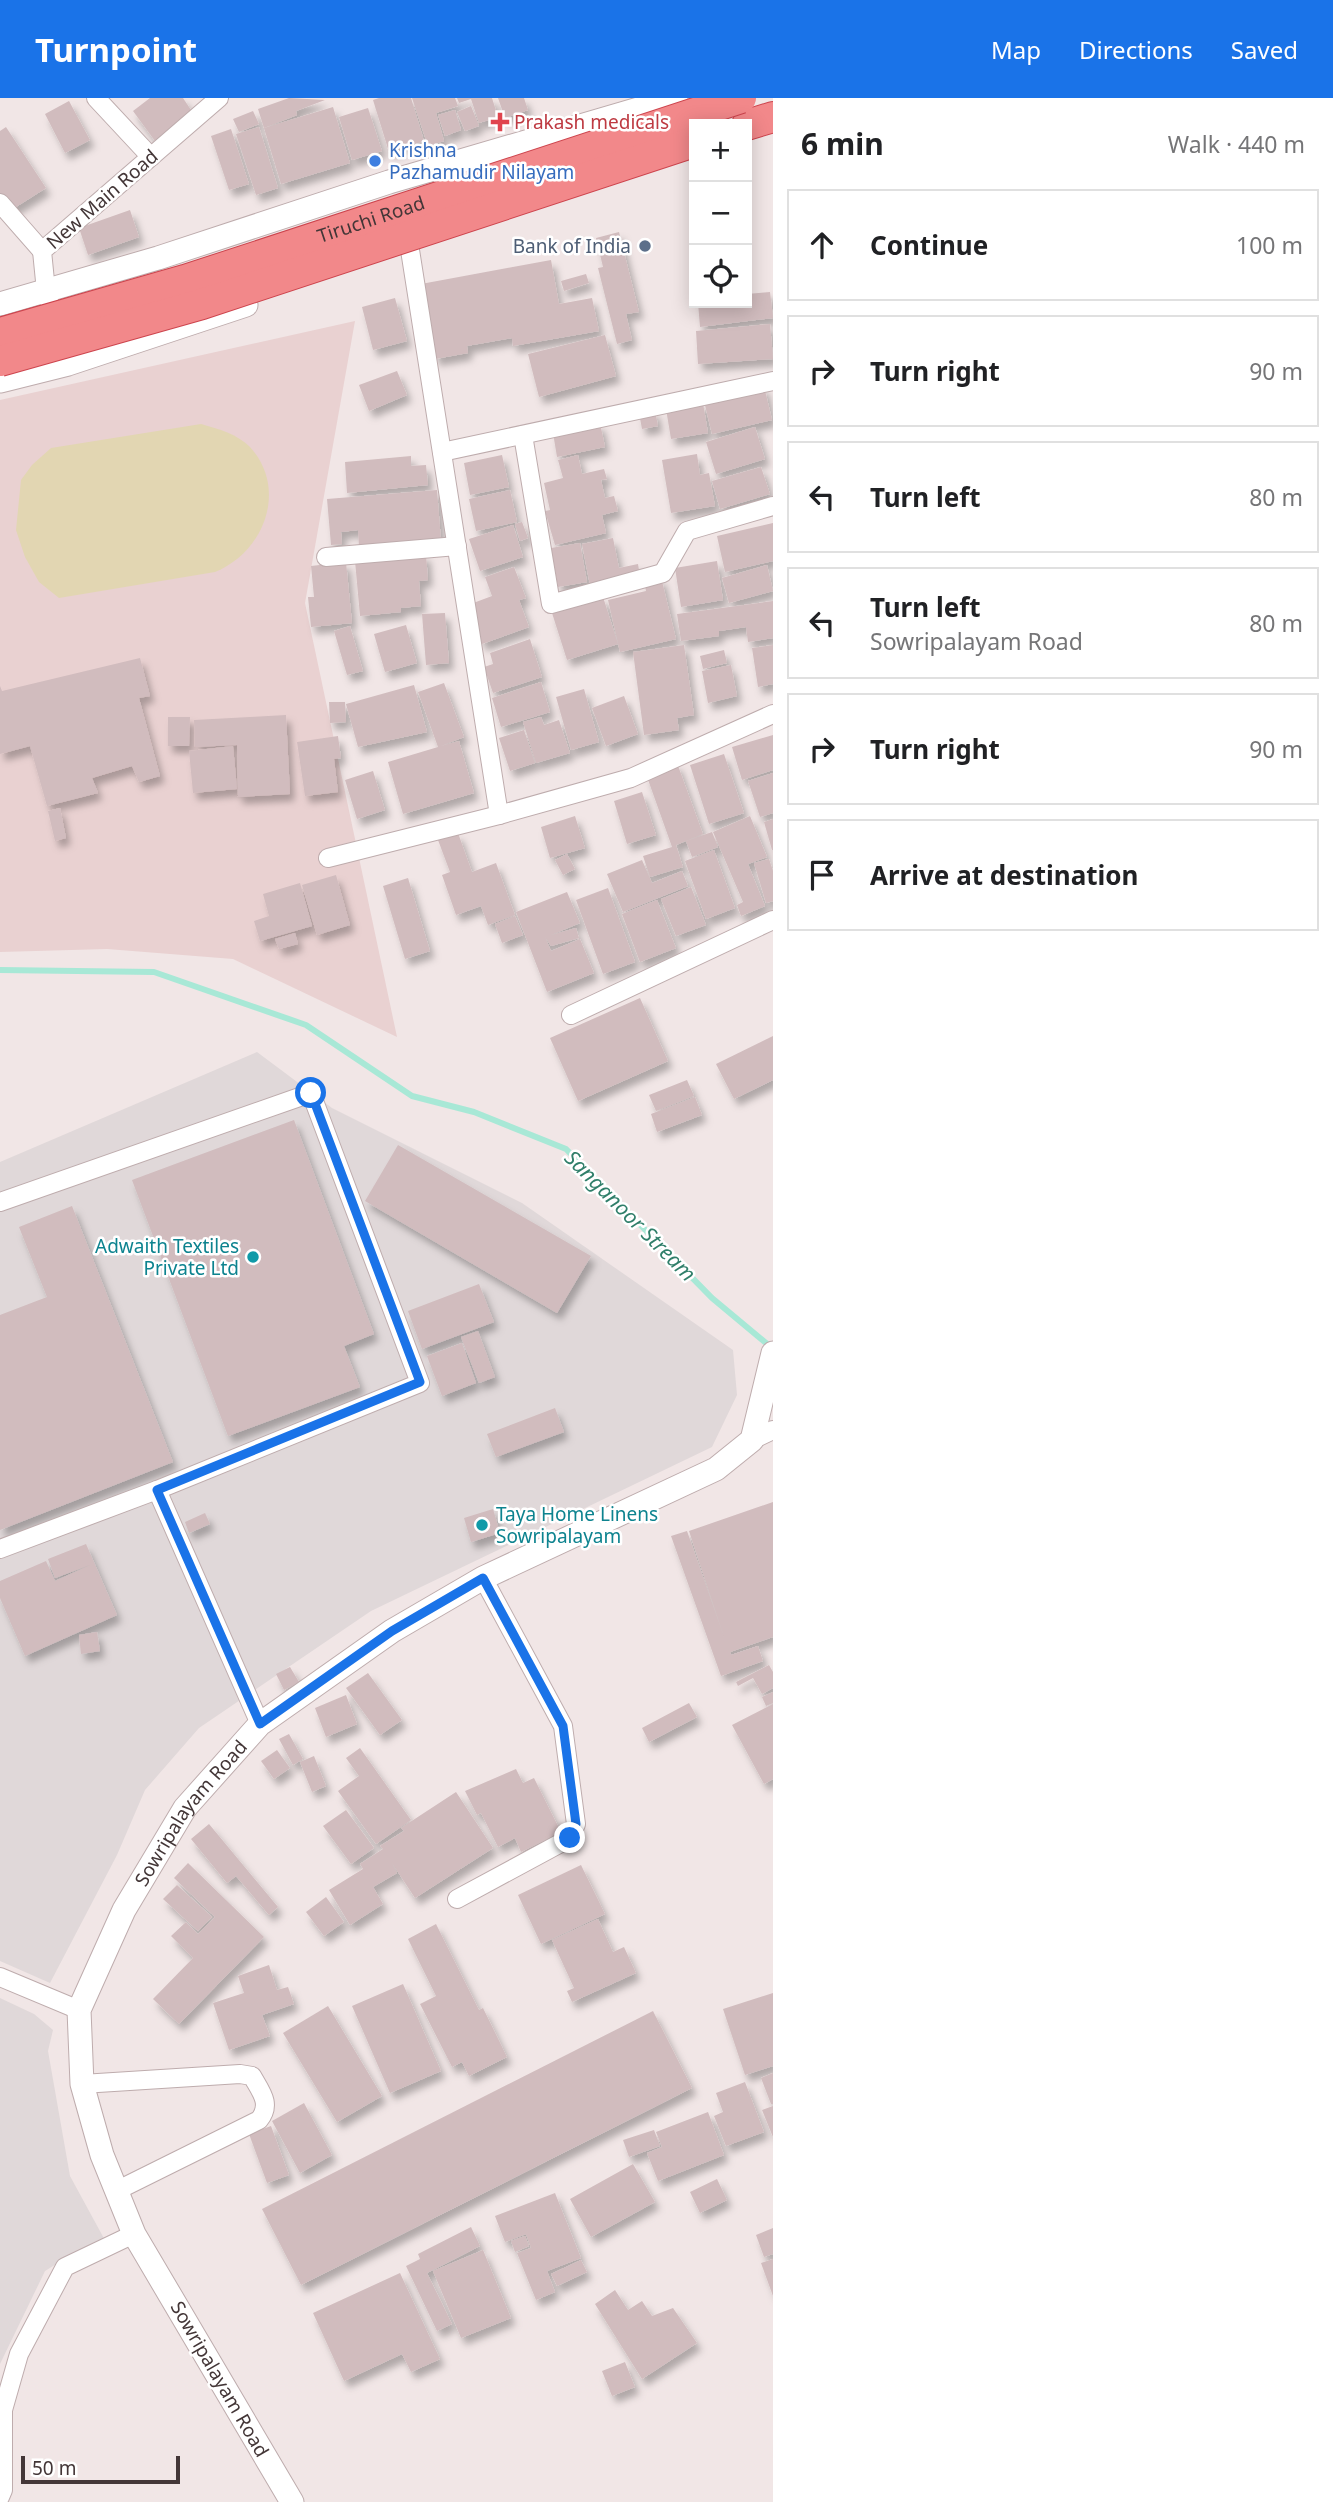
<!DOCTYPE html>
<meta charset="utf-8">
<style>
:root{--surface:#fff;--page:#f6f6f6;--text:#202124;--muted:#757577;--line:#e0e0e0;--accent:#1a73e8}
body{margin:0;font-family:"Noto Sans",sans-serif;background:var(--page);color:var(--text)}
.controls{position:absolute;right:21px;top:21px;display:grid;overflow:hidden;border-radius:0px;box-shadow:0 4px 18px #0003}
.controls button{width:63px;height:63px;display:grid;place-items:center;padding:0;border:0;border-bottom:2px solid var(--line);background:var(--surface);color:var(--text);font:35px sans-serif}
.scale{position:absolute;left:21px;bottom:18px;width:159px;box-sizing:border-box;padding-left:7px;border:4px solid #433637;border-top:0;font-size:19px;line-height:24px;white-space:nowrap;color:#433637;-webkit-text-stroke:5px #fff;paint-order:stroke}
.stop{position:absolute;width:21px;height:21px;margin:-16px;border:5px solid #1a73e8;border-radius:50%;background:#fff}
.stop.end{background:#1a73e8;border-color:#fff;box-shadow:0 2px 7px #0008}
.list{margin:0;padding:0;list-style:none}
h2{display:flex;justify-content:space-between;align-items:center;height:91px;margin:0;padding:0 28px;font-size:30px}
h2 small{font-size:23px;font-weight:400;color:var(--muted)}
.list li{display:grid;grid-template-columns:46px 1fr auto;gap:21px;align-items:center;box-sizing:border-box;height:112px;margin:0 14px 14px;padding:0 14px;border:2px solid var(--line);border-radius:0px}
.list b{display:block;font-size:26px;white-space:nowrap}
.list p{margin:0;font-size:23px;white-space:nowrap;color:var(--muted)}
.list em{font-size:23px;font-style:normal;color:var(--muted)}
.icon{flex:none;width:38px;height:38px;fill:none;stroke:currentColor;stroke-width:2;stroke-linecap:round;stroke-linejoin:round}
.map{position:relative;flex:none;width:773px;height:2404px;overflow:hidden}
header{display:flex;align-items:center;gap:42px;box-sizing:border-box;height:98px;padding:0 35px;background:var(--accent);color:#fff}
header strong{font-size:33px}
nav{display:flex;gap:38px;margin-inline-start:auto;font-size:24px}
main{display:flex}
aside{flex:1;background:var(--surface)}
.map>svg:first-child{display:block}
.industrial{fill:#e0d8d9}
.education{fill:#e9d1d1}
.green{fill:#e2d6b2}
.lines{fill:none;stroke-linecap:round;stroke-linejoin:round}
.stream{stroke:#a8e8d6;stroke-width:6}
.building{fill:#d1bcbe;filter:url(#shadow)}
.minor-casing{stroke:#beacad;stroke-width:20}
.tertiary-casing{stroke:#beacad;stroke-width:25}
.trunk-casing{stroke:#cd444d;stroke-width:32}
.minor{stroke:#fff;stroke-width:18}
.tertiary{stroke:#fff;stroke-width:23}
.trunk{stroke:#f2888a;stroke-width:30}
.trunk-bridge-casing{stroke:#cd444d;stroke-width:32;stroke-linecap:butt}
.trunk-bridge{stroke:#f2888a;stroke-width:30}
.route{stroke:#1a73e8;stroke-width:9}
.health-dot{fill:#e0444e;stroke:#fff;stroke-width:2.5}
.shop-dot{fill:#3f7fe0;stroke:#fff;stroke-width:2.5}
.service-dot{fill:#5c6f8a;stroke:#fff;stroke-width:2.5}
.culture-dot{fill:#0f9aa8;stroke:#fff;stroke-width:2.5}
.labels{text-anchor:middle;stroke-width:5;stroke-linejoin:round;paint-order:stroke}
.health-label{font-size:19px;fill:#be3a42;stroke:#fff;text-anchor:start}
.shop-label{font-size:19px;fill:#366cbe;stroke:#fff;text-anchor:start}
.street-label{font-size:19px;fill:#433637;stroke:#fff}
.service-label{font-size:19px;fill:#4e5e75;stroke:#fff;text-anchor:end}
.culture-label{font-size:19px;fill:#0d838f;stroke:#fff;text-anchor:end}
.water-label{font-size:21px;font-style:italic;fill:#307f6a;stroke:#fff}
</style>
<header>
<strong>Turnpoint</strong>
<nav><a>Map</a><a>Directions</a><a>Saved</a></nav>
</header>
<main>
<div class="map">
<svg width="773" height="2404" viewBox="0 0 773 2404">
<defs>
<filter id="shadow"><feDropShadow dx="4.5" dy="7" stdDeviation="3.5" flood-color="#0004"/></filter>
</defs>
<rect width="100%" height="100%" fill="#f1e6e6"/>
<g class="industrial">
<path d="M257,954L332,1010L522,1105L733,1252L737,1297L712,1349L371,1513L199,1630L145,1692L117,1757L50,1885L0,1863V1064Z"/>
<path d="M0,1900L34,1916L53,1932L48,1953L70,2078L107,2146L66,2160L45,2173L0,2266Z"/>
</g>
<path class="education" d="M355,223L305,505L397,939L233,861L107,851L0,854V302Z"/>
<path class="green" d="M201,326C219,331 237,336 250,349C289,392 263,455 215,474L59,500L39,484L25,459L16,432L21,382L32,367L51,350Z"/>
<g class="lines">
<path class="stream" d="M0,872L154,874L306,927L412,998L474,1014L566,1051L712,1200L772,1250"/>
</g>
<g class="building">
<path d="M150,0H183L193,15L155,43L133,13Z"/>
<path d="M289,0L325,2L296,13L297,17L264,30L258,11Z"/>
<path d="M379,0H411L424,43L389,54L373,2Z"/>
<path d="M412,0H455L458,8L436,15L444,43L428,48Z"/>
<path d="M457,0H492L498,19L479,25L471,1L459,5Z"/>
<path d="M498,0H524L528,12L505,20Z"/>
<path d="M69,3L90,42L65,55L45,16Z"/>
<path d="M471,8L479,28L465,33L457,14Z"/>
<path d="M333,9L350,65L281,86L264,30Z"/>
<path d="M368,10L382,53L352,62L339,19Z"/>
<path d="M455,12L461,32L445,38L438,17Z"/>
<path d="M253,13L259,26L239,34L233,21Z"/>
<path d="M6,29L46,90L8,114L0,102V33Z"/>
<path d="M259,29L278,90L256,97L236,36Z"/>
<path d="M231,31L249,86L229,92L211,38Z"/>
<path d="M130,112L139,139L88,157L79,130Z"/>
<path d="M619,134L639,214L626,216L632,242L617,246L598,170L603,169L596,140Z"/>
<path d="M551,162L559,206L592,200L599,233L513,248L512,240L467,248L468,255L435,261L421,186Z"/>
<path d="M586,176L589,185L564,193L561,183Z"/>
<path d="M770,194L773,220L700,229L698,205H747V196Z"/>
<path d="M395,200L407,243L373,252L362,209Z"/>
<path d="M770,226L773,261L698,266L696,233Z"/>
<path d="M605,237L616,278L539,299L528,256Z"/>
<path d="M397,273L407,297L369,313L359,287Z"/>
<path d="M764,288L772,322L712,336L704,303Z"/>
<path d="M703,305L708,335L671,341L666,311Z"/>
<path d="M655,312L658,328L642,331L639,315Z"/>
<path d="M600,325L605,349L557,359L553,335Z"/>
<path d="M755,329L765,361L716,376L706,344Z"/>
<path d="M697,356L700,377L709,375L715,408L671,415L662,362Z"/>
<path d="M502,357L509,389L470,397L464,365Z"/>
<path d="M578,357L582,376L604,371L607,381L601,382L605,400L614,398L618,413L602,417L606,435L555,447L545,413L550,412L544,385L563,380L558,362Z"/>
<path d="M411,358V368L426,367L428,387L347,395L345,364Z"/>
<path d="M761,369L770,396L720,411L712,383Z"/>
<path d="M437,392L441,443L359,450L358,432L341,434L342,446L331,447L327,401Z"/>
<path d="M510,392L517,424L476,433L469,401Z"/>
<path d="M522,424L528,440L520,443L515,426Z"/>
<path d="M773,425V463L725,474L717,438Z"/>
<path d="M513,427L523,459L480,473L469,441Z"/>
<path d="M613,440L619,470L638,466L640,478L590,487L582,446Z"/>
<path d="M580,445L587,484L558,489L551,450Z"/>
<path d="M426,456L428,482L419,483L421,508L401,510V514L360,518L355,463Z"/>
<path d="M717,463L723,502L681,509L675,470Z"/>
<path d="M346,464L352,525L311,529L308,499H314L311,468Z"/>
<path d="M767,467L773,493L729,505L722,480Z"/>
<path d="M514,469L526,500L519,502L529,529L482,546L468,507L492,498L485,479Z"/>
<path d="M661,479L676,541L620,554L608,502L646,493L644,484Z"/>
<path d="M603,499L618,546L567,562L552,515Z"/>
<path d="M773,503V540L748,544L746,529L719,533V538L681,543L677,516Z"/>
<path d="M445,515L449,565L426,567L422,516Z"/>
<path d="M406,527L417,565L385,574L374,536Z"/>
<path d="M350,528L363,573L347,577L334,533Z"/>
<path d="M530,541L542,579L493,595L484,569L493,566L490,555Z"/>
<path d="M684,547L694,617L677,620L679,632L644,637L633,554Z"/>
<path d="M773,547V586L758,589L752,550Z"/>
<path d="M724,552L727,565L703,571L700,558Z"/>
<path d="M140,560L150,598L139,600L160,678L139,684L132,668L92,680L98,695L47,708L30,648L0,656V588L2,593Z"/>
<path d="M731,567L737,598L708,605L702,573Z"/>
<path d="M541,584L550,614L501,629L492,600Z"/>
<path d="M444,585L464,639L441,648L459,643L474,695L403,716L388,664L438,649L418,594Z"/>
<path d="M414,587L427,634L358,649L346,606Z"/>
<path d="M584,591L599,644L571,652L556,599Z"/>
<path d="M624,598L638,636L606,648L592,610Z"/>
<path d="M329,604H345L346,624L330,625Z"/>
<path d="M286,617L290,696L238,699L237,647L195,649L194,622Z"/>
<path d="M168,619H190L189,648H168Z"/>
<path d="M541,619L544,627L559,622L570,655L536,665L523,624Z"/>
<path d="M524,632L535,665L510,673L499,640Z"/>
<path d="M773,637V672L742,682L732,649Z"/>
<path d="M338,638L341,660L334,661L338,694L305,698L297,644Z"/>
<path d="M233,648L237,691L193,695L189,653Z"/>
<path d="M724,656L744,715L709,726L690,667Z"/>
<path d="M677,665L703,736L676,747L683,769L650,779L643,758L672,749L646,676Z"/>
<path d="M373,673L385,712L357,721L345,682Z"/>
<path d="M773,675V715L760,719L748,683Z"/>
<path d="M642,694L656,737L627,746L614,703Z"/>
<path d="M60,710L66,740L55,743L48,713Z"/>
<path d="M575,718L585,750L550,760L541,729Z"/>
<path d="M750,718L767,759L748,766L765,808L741,818L737,807L743,804L713,734Z"/>
<path d="M773,721V752H772L764,724Z"/>
<path d="M712,734L718,749L692,759L686,743Z"/>
<path d="M458,735L472,774L496,765L515,817L488,827L481,808L456,817L442,777L450,774L438,742Z"/>
<path d="M714,752L735,810L706,821L685,763Z"/>
<path d="M567,756L575,771L563,777L555,762Z"/>
<path d="M769,761L773,773V803L766,805L754,765Z"/>
<path d="M642,762L652,785L682,773L688,788L623,814L607,776Z"/>
<path d="M336,777L350,827L317,837L302,787Z"/>
<path d="M408,780L430,853L405,861L383,788Z"/>
<path d="M300,785L312,828L260,843L254,823L269,818L263,796Z"/>
<path d="M691,789L706,827L676,838L661,801Z"/>
<path d="M608,790L635,864L603,876L576,802Z"/>
<path d="M567,794L580,825L551,837L576,830L579,840L551,848L545,839L551,853L580,841L594,875L547,894L516,814Z"/>
<path d="M657,802L676,850L640,864L622,816Z"/>
<path d="M515,818L523,837L502,845L495,826Z"/>
<path d="M295,835L298,846L279,851L275,841Z"/>
<path d="M640,900L668,963L578,1003L550,940Z"/>
<path d="M773,938V982L734,1001L716,966Z"/>
<path d="M687,982L694,998L656,1013L649,997Z"/>
<path d="M695,999L702,1017L657,1034L651,1016Z"/>
<path d="M294,1022L374,1236L344,1248L360,1289L228,1338L132,1082Z"/>
<path d="M398,1047L591,1158L557,1215L365,1103Z"/>
<path d="M72,1108L173,1364L0,1432V1217L47,1199L19,1129Z"/>
<path d="M479,1186L494,1224L422,1251L408,1213Z"/>
<path d="M478,1233L495,1279L479,1285L461,1239Z"/>
<path d="M462,1245L476,1285L442,1298L427,1258Z"/>
<path d="M555,1310L564,1334L496,1359L487,1336Z"/>
<path d="M773,1404V1539L730,1554L731,1557L758,1548L763,1563L721,1578L671,1438L687,1433L724,1539L689,1433Z"/>
<path d="M493,1411L500,1435L471,1444L464,1420Z"/>
<path d="M205,1415L210,1426L189,1435L185,1424Z"/>
<path d="M86,1446L117,1517L25,1558L0,1500V1483L46,1463L55,1483L90,1467L55,1480L48,1461Z"/>
<path d="M97,1534L100,1553L81,1556L79,1537Z"/>
<path d="M769,1567L773,1574V1590L762,1596L753,1580L738,1588L736,1584Z"/>
<path d="M290,1569L299,1584L284,1592L276,1576Z"/>
<path d="M368,1575L402,1622L380,1637L346,1590Z"/>
<path d="M773,1594V1605L766,1608L762,1599Z"/>
<path d="M346,1597L357,1626L326,1639L315,1610Z"/>
<path d="M689,1605L697,1619L649,1644L642,1630Z"/>
<path d="M773,1606V1681L764,1686L732,1627Z"/>
<path d="M289,1636L303,1661L293,1667L279,1641Z"/>
<path d="M360,1650L411,1722L376,1746L338,1693L359,1678L346,1660Z"/>
<path d="M277,1652L290,1670L274,1681L261,1663Z"/>
<path d="M314,1658L326,1688L312,1694L300,1664Z"/>
<path d="M516,1671L523,1685L534,1680L561,1734L521,1754L515,1740L498,1749L481,1715L477,1717L465,1693Z"/>
<path d="M456,1694L493,1750L415,1800L392,1765L397,1775L373,1789L383,1806L350,1827L329,1792L363,1771L360,1766L383,1751L380,1748L404,1733L401,1730Z"/>
<path d="M346,1712L374,1750L351,1766L323,1728Z"/>
<path d="M209,1726L278,1809L269,1817L236,1778L227,1785L191,1741Z"/>
<path d="M188,1765L264,1839L179,1926L153,1901L193,1860L171,1838L186,1824L198,1836L215,1819L174,1780Z"/>
<path d="M581,1767L605,1816L541,1846L518,1797Z"/>
<path d="M177,1787L212,1819L198,1833L163,1801Z"/>
<path d="M326,1799L344,1824L324,1838L306,1814Z"/>
<path d="M598,1821L613,1854L624,1849L636,1875L572,1904L567,1893L574,1890L552,1842Z"/>
<path d="M436,1826L479,1912L483,1910L507,1959L469,1978L462,1964L452,1969L420,1906L436,1898L408,1841Z"/>
<path d="M269,1867L277,1892L288,1889L294,1906L262,1917L270,1938L229,1952L213,1905L244,1895L238,1878Z"/>
<path d="M403,1886L441,1973L390,1995L352,1908Z"/>
<path d="M773,1895V1968L745,1977L723,1911Z"/>
<path d="M328,1908L382,1998L337,2024L283,1935Z"/>
<path d="M653,1913L692,1990L301,2187L262,2111Z"/>
<path d="M773,1975V2006H771L761,1980Z"/>
<path d="M745,1984L764,2034L726,2048L714,2018L723,2014L716,1995Z"/>
<path d="M304,2005L332,2057L300,2075L272,2023Z"/>
<path d="M773,2008V2039L762,2012Z"/>
<path d="M708,2014L724,2057L658,2083L647,2055L662,2049L656,2034Z"/>
<path d="M271,2028L289,2077L267,2085L249,2036Z"/>
<path d="M654,2032L660,2048L629,2059L623,2042Z"/>
<path d="M633,2066L655,2104L591,2139L570,2101Z"/>
<path d="M717,2081L727,2102L700,2115L690,2094Z"/>
<path d="M555,2095L581,2160L547,2173L555,2194L536,2202L517,2155L531,2150L526,2136L505,2144L495,2118Z"/>
<path d="M471,2129L480,2148L427,2175L452,2226L437,2233L406,2168L420,2161L418,2156Z"/>
<path d="M773,2130V2156L764,2159L756,2137Z"/>
<path d="M525,2138L529,2148L515,2154L511,2143Z"/>
<path d="M483,2152L511,2220L461,2240L433,2173Z"/>
<path d="M773,2161V2198L761,2165Z"/>
<path d="M581,2162L587,2174L557,2188L551,2176Z"/>
<path d="M400,2175L440,2261L411,2274L402,2256L344,2283L313,2215Z"/>
<path d="M615,2192L628,2212L642,2203L652,2218L673,2210L697,2245L642,2281L595,2206Z"/>
<path d="M625,2264L635,2289L612,2298L602,2273Z"/>
</g>
<g class="lines">
<g class="minor-casing">
<g id="minor">
<path d="M96,0L151,59"/>
<path d="M0,105L42,153"/>
<path d="M410,152L499,717"/>
<path d="M57,229L46,193L42,153L219,0"/>
<path d="M523,337L551,506L663,475L687,433L773,408"/>
<path d="M442,354L773,283"/>
<path d="M326,459L457,448"/>
<path d="M328,760L499,717L631,680L773,616"/>
<path d="M571,917L773,822"/>
<path d="M0,1104L311,995L420,1285L157,1392L0,1451"/>
<path d="M752,1342L773,1332"/>
<path d="M157,1392L260,1626"/>
<path d="M457,1801L570,1740L576,1726L563,1628L483,1480"/>
<path d="M0,1879L79,1912"/>
<path d="M82,1986L240,1976L252,1978C261,1994 272,2006 259,2022L118,2092"/>
<path d="M0,2399L3,2392V2312L19,2256L65,2169L134,2136"/>
</g>
</g>
<g class="tertiary-casing">
<g id="tertiary">
<path d="M0,206L158,160L389,84L676,0"/>
<path d="M0,283L68,266L246,207"/>
<path id="s1" d="M292,2404L134,2136L102,2057L82,1986L79,1912L124,1812L185,1710L260,1626L392,1533L483,1480L716,1371L752,1342L773,1255"/>
</g>
</g>
<g class="trunk-casing">
<path id="trunk" d="M747,27L773,19"/>
</g>
<use href="#minor" class="minor"/>
<use href="#tertiary" class="tertiary"/>
<use href="#trunk" class="trunk"/>
<g class="trunk-bridge-casing">
<g id="trunk-bridge">
<path id="s2" d="M0,235L185,182L741,0"/>
<path d="M0,263L202,206L694,44"/>
</g>
</g>
<use href="#trunk-bridge" class="trunk-bridge"/>
</g>
<g class="lines">
<path class="route" d="M311,995L420,1284L157,1392L260,1626L392,1533L483,1480L563,1628L576,1726L570,1740"/>
</g>
<path class="health-dot" d="M496.5 13.5h7v7h7v7h-7v7h-7v-7h-7v-7h7z"/>
<circle class="shop-dot" cx="375" cy="63" r="7"/>
<circle class="service-dot" cx="645" cy="148" r="7"/>
<g class="culture-dot">
<circle cx="253" cy="1159" r="7"/>
<circle cx="482" cy="1427" r="7"/>
</g>
<g class="labels">
<g class="health-label">
<text x="514" y="31">Prakash medicals</text>
</g>
<g class="shop-label">
<text x="389" y="59">Krishna<tspan x="389" dy="22">Pazhamudir Nilayam</tspan></text>
</g>
<g class="street-label">
<text transform="translate(102 101) rotate(-41)" y="7">New Main Road</text>
<text dy="7" stroke="none"><textPath href="#s2" startOffset="388">Tiruchi Road</textPath></text>
<text dy="7" stroke="none"><textPath href="#s1" startOffset="772">Sowripalayam Road</textPath></text>
<text transform="translate(220 2281) rotate(60)" y="7">Sowripalayam Road</text>
</g>
<g class="service-label">
<text x="631" y="155">Bank of India</text>
</g>
<g class="culture-label">
<text x="239" y="1155">Adwaith Textiles<tspan x="239" dy="22">Private Ltd</tspan></text>
<text x="496" y="1423" text-anchor="start">Taya Home Linens<tspan x="496" dy="22">Sowripalayam</tspan></text>
</g>
<g class="water-label">
<text transform="translate(630 1118) rotate(45)" y="7">Sanganoor Stream</text>
</g>
</g>
</svg>
<div class="controls">
<button>+</button>
<button>−</button>
<button><svg class="icon" aria-label="locate" viewBox="0 0 24 24"><circle cx="12" cy="12" r="6"/><path d="M12 2v4M12 18v4M2 12h4M18 12h4"/></svg></button>
</div>
<div class="scale">50 m</div>
<div class="stop" style="left:311px;top:995px"></div>
<div class="stop end" style="left:570px;top:1740px"></div>
</div>
<aside>
<h2>6 min<small>Walk · 440 m</small></h2>
<ul class="list">
<li><svg class="icon" aria-label="ahead" viewBox="0 0 24 24"><path d="M12 20V5M6 11l6-6 6 6"/></svg><div><b>Continue</b></div><em>100 m</em></li>
<li><svg class="icon" aria-label="right" viewBox="0 0 24 24"><path d="M7 20v-9h11M14 6l5 5-5 5"/></svg><div><b>Turn right</b></div><em>90 m</em></li>
<li><svg class="icon" aria-label="left" viewBox="0 0 24 24"><path d="M17 20v-9H6M10 6l-5 5 5 5"/></svg><div><b>Turn left</b></div><em>80 m</em></li>
<li><svg class="icon" aria-label="left" viewBox="0 0 24 24"><path d="M17 20v-9H6M10 6l-5 5 5 5"/></svg><div><b>Turn left</b><p>Sowripalayam Road</p></div><em>80 m</em></li>
<li><svg class="icon" aria-label="right" viewBox="0 0 24 24"><path d="M7 20v-9h11M14 6l5 5-5 5"/></svg><div><b>Turn right</b></div><em>90 m</em></li>
<li><svg class="icon" aria-label="arrive" viewBox="0 0 24 24"><path d="M6 21V4h12l-3 4 3 4H6"/></svg><div><b>Arrive at destination</b></div></li>
</ul>
</aside>
</main>
